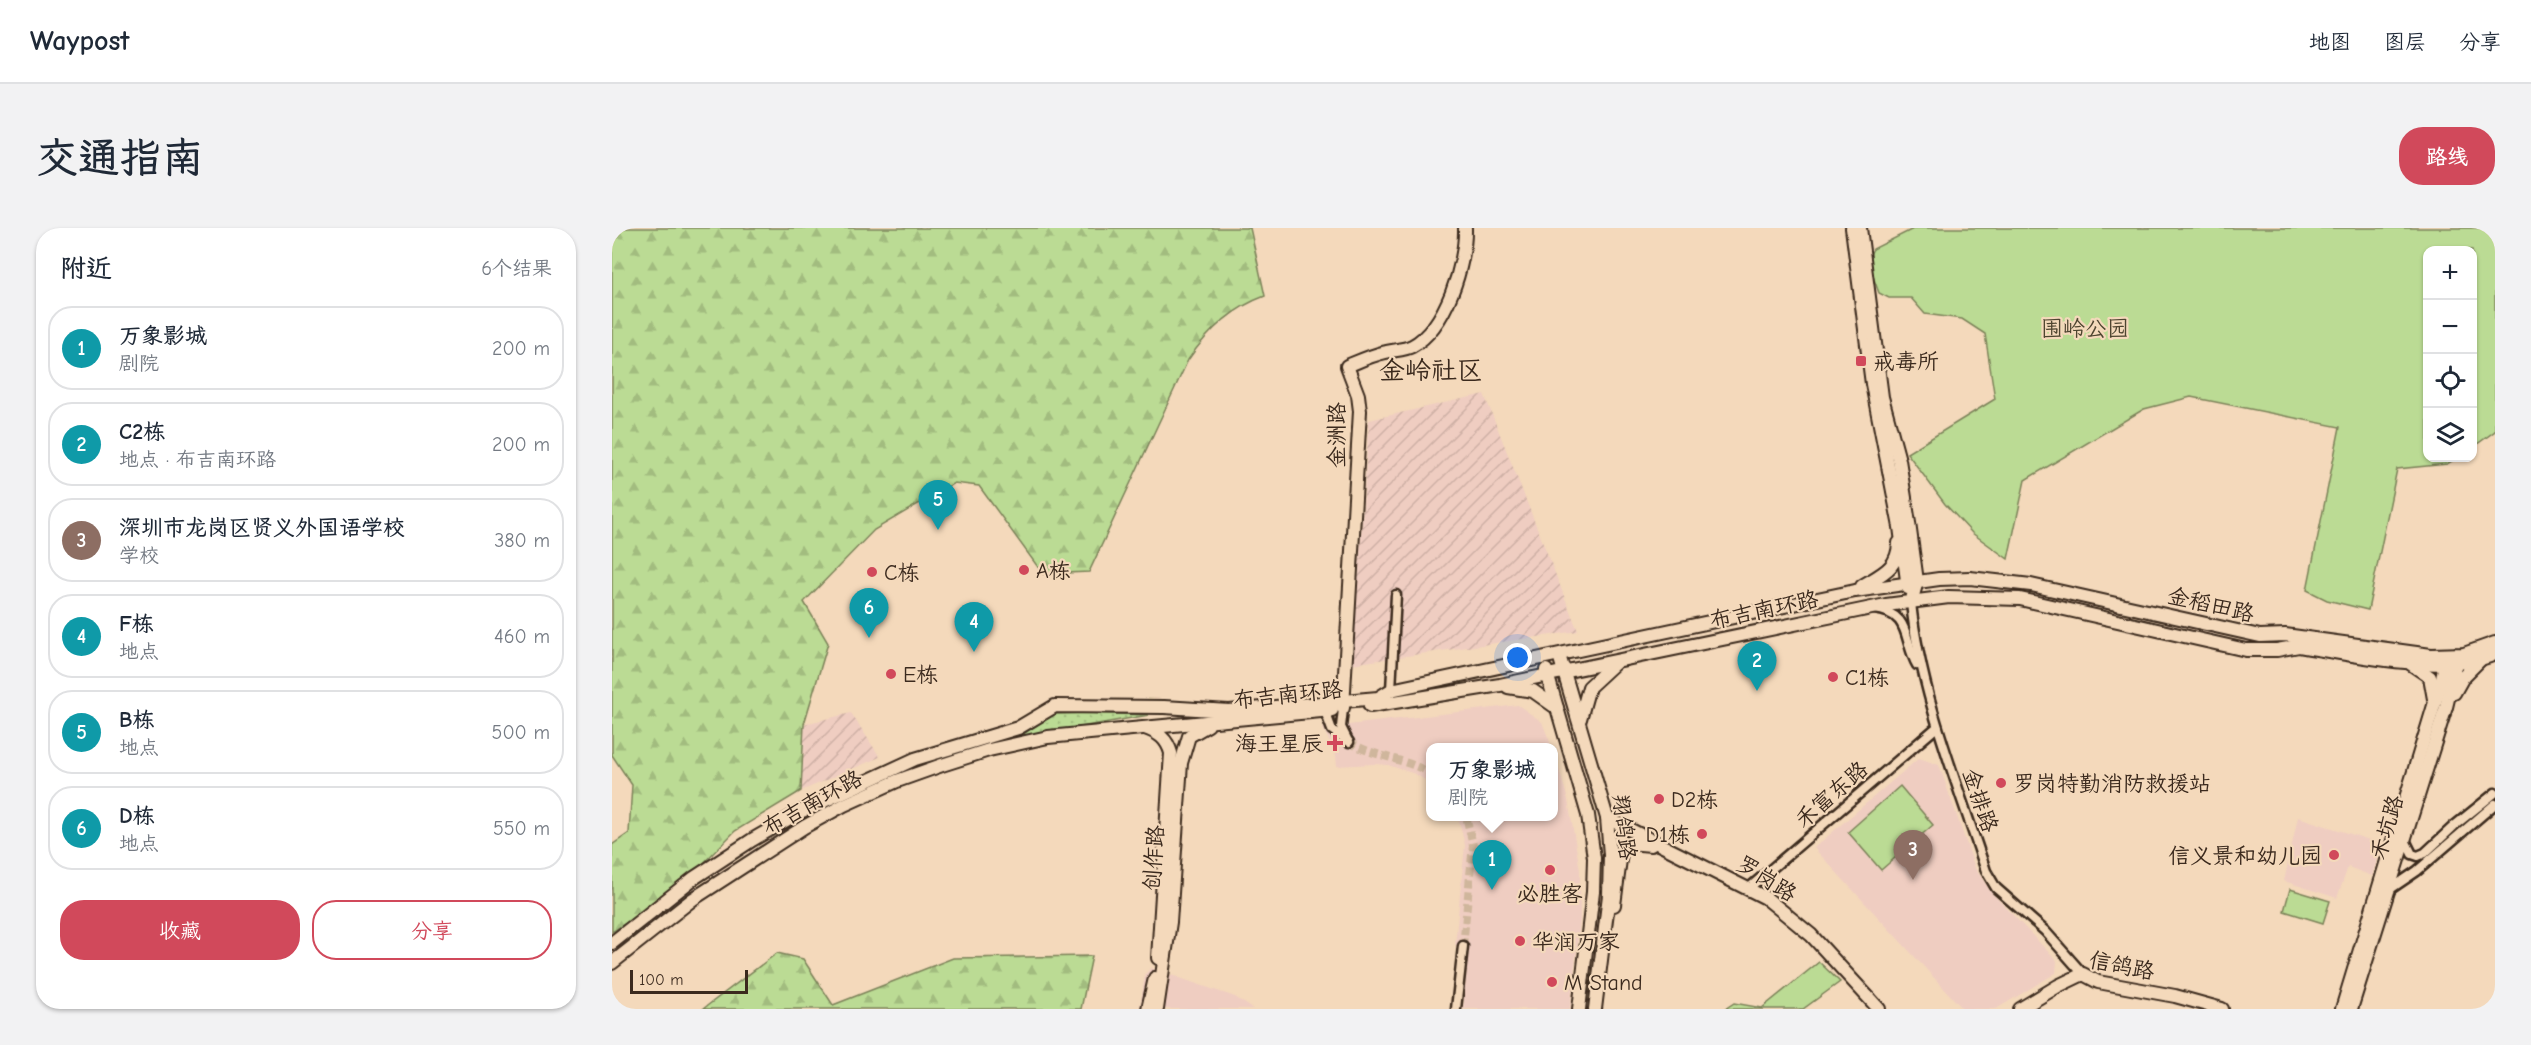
<!DOCTYPE html>
<html lang="zh">
<meta charset="utf-8">
<style>
:root{--surface:#fff;--page:#f2f2f3;--text:#1f2937;--muted:#747a83;--line:#e0e1e3;--accent:#d1495b}
body{margin:0;font-family:"Comic Neue","LXGW WenKai TC",sans-serif;background:var(--page);color:var(--text)}
.controls{position:absolute;right:18px;top:18px;display:grid;overflow:hidden;border-radius:12px;box-shadow:0 2px 4px #0004}
.controls button{width:54px;height:54px;display:grid;place-items:center;padding:0;border:0;border-bottom:2px solid var(--line);background:var(--surface);color:var(--text);font:30px sans-serif}
.scale{position:absolute;left:18px;bottom:15px;width:118px;box-sizing:border-box;padding-left:6px;border:3px solid #3b2a1e;border-top:0;font-size:16px;line-height:21px;white-space:nowrap;color:#3b2a1e;-webkit-text-stroke:4px #f4d9bb;paint-order:stroke}
.you{position:absolute;left:906px;top:430px;width:21px;height:21px;margin:-15px;border:4px solid #fff;border-radius:50%;background:#1a73e8;box-shadow:0 0 0 9px #1a73e833}
.badge{display:grid;place-items:center;width:39px;height:39px;border-radius:50%;background:var(--accent);color:#fff;font-size:20px;font-weight:700}
.pin{position:absolute;translate:-50% -50px;filter:drop-shadow(0 2px 3px #0008)}
.pin::after{content:'';position:absolute;top:32px;width:21px;height:18px;background:inherit;clip-path:polygon(0 0,100% 0,50% 100%)}
.popup{position:absolute;left:814px;top:515px;width:132px;height:78px;box-sizing:border-box;display:grid;place-content:center;border-radius:12px;background:var(--surface);filter:drop-shadow(0 2px 4px #0005);font-size:20px;white-space:nowrap;color:var(--muted)}
.popup b{font-size:22px;color:var(--text)}
.popup::after{content:'';position:absolute;left:50%;top:100%;margin-left:-12px;border:12px solid transparent;border-top-color:var(--surface)}
.list{margin:0;padding:0;list-style:none}
h2{display:flex;justify-content:space-between;align-items:center;height:78px;margin:0;padding:0 24px;font-size:26px}
h2 small{font-size:20px;font-weight:400;color:var(--muted)}
.list li{display:grid;grid-template-columns:39px 1fr auto;gap:18px;align-items:center;box-sizing:border-box;height:84px;margin:0 12px 12px;padding:0 12px;border:2px solid var(--line);border-radius:24px}
.list b{display:block;font-size:22px;white-space:nowrap}
.list p{margin:0;font-size:20px;white-space:nowrap;color:var(--muted)}
.list em{font-size:20px;font-style:normal;color:var(--muted)}
.actions{display:flex;gap:12px;padding:18px 24px}
.actions a{flex:1;padding:14px 0;border:2px solid var(--accent);border-radius:24px;text-align:center;font-size:21px;color:var(--accent)}
.actions .main{background:var(--accent);color:#fff}
.icon{flex:none;width:33px;height:33px;fill:none;stroke:currentColor;stroke-width:2;stroke-linecap:round;stroke-linejoin:round}
.map{position:relative;flex:none;width:1883px;height:781px;overflow:hidden;border-radius:24px}
header{display:flex;align-items:center;gap:36px;box-sizing:border-box;height:84px;padding:0 30px;background:var(--surface);border-bottom:2px solid var(--line)}
header strong{font-size:28px}
nav{display:flex;gap:33px;margin-inline-start:auto;font-size:21px}
.intro{display:flex;align-items:center;justify-content:space-between;box-sizing:border-box;height:144px;padding:0 36px}
h1{margin:0;font-size:42px}
.button{padding:15px 27px;border-radius:24px;background:var(--accent);color:#fff;font-size:21px;font-weight:700}
main{display:flex;gap:36px;padding:0 36px}
aside{flex:1;background:var(--surface);border-radius:24px;box-shadow:0 2px 4px #0004}
.map>svg:first-child{display:block}
.built{fill:#efcdc1}
.industrial{fill:url(#industrial-furrows)}
.grass{fill:url(#grass-dots);stroke:#7b8259;stroke-width:1.5}
.forest{fill:url(#forest-firs);stroke:#7b8259;stroke-width:1.5}
.park{fill:#bbdb94;stroke:#7b8259;stroke-width:1.5}
.lines{fill:none;stroke-linecap:round;stroke-linejoin:round}
.street-tunnel{stroke:#cfb69c;stroke-width:8;stroke-dasharray:8 4;stroke-linecap:butt}
.street-casing{stroke:#3b2a1e;stroke-width:13}
.secondary-casing{stroke:#3b2a1e;stroke-width:16}
.street{stroke:#f4d9bb;stroke-width:8}
.secondary{stroke:#f4d9bb;stroke-width:12}
.poi-dot{fill:#d1495b;stroke:#f4d9bb;stroke-width:2}
.labels{text-anchor:middle;stroke-width:4.5;stroke-linejoin:round;paint-order:stroke}
.park-label{font-size:22px;fill:#4e4530;stroke:#f4d9bb}
.poi-label{font-size:22px;fill:#3b2a1e;stroke:#f4d9bb;text-anchor:start}
.street-label{font-size:22px;fill:#3b2a1e;stroke:#f4d9bb}
.quarter-label{font-size:26px;fill:#3b2a1e;stroke:#f4d9bb}
</style>
<header>
<strong>Waypost</strong>
<nav><a>地图</a><a>图层</a><a>分享</a></nav>
</header>
<div class="intro"><h1>交通指南</h1><a class="button">路线</a></div>
<main>
<aside>
<h2>附近<small>6个结果</small></h2>
<ul class="list">
<li><span class="badge" style="background:#0f9aa8">1</span><div><b>万象影城</b><p>剧院</p></div><em>200 m</em></li>
<li><span class="badge" style="background:#0f9aa8">2</span><div><b>C2栋</b><p>地点 · 布吉南环路</p></div><em>200 m</em></li>
<li><span class="badge" style="background:#8d6e63">3</span><div><b>深圳市龙岗区贤义外国语学校</b><p>学校</p></div><em>380 m</em></li>
<li><span class="badge" style="background:#0f9aa8">4</span><div><b>F栋</b><p>地点</p></div><em>460 m</em></li>
<li><span class="badge" style="background:#0f9aa8">5</span><div><b>B栋</b><p>地点</p></div><em>500 m</em></li>
<li><span class="badge" style="background:#0f9aa8">6</span><div><b>D栋</b><p>地点</p></div><em>550 m</em></li>
</ul>
<div class="actions"><a class="main">收藏</a><a>分享</a></div>
</aside>
<div class="map">
<svg width="1883" height="781" viewBox="0 0 1883 781">
<defs>
<pattern id="industrial-furrows" width="10" height="10" patternUnits="userSpaceOnUse" patternTransform="scale(1.5)"><rect width="10" height="10" fill="#efcdc1"/><path d="M-1 1l2-2M0 10L10 0M9 11l2-2" fill="none" stroke="#ceb0a5"/></pattern>
<pattern id="grass-dots" width="8" height="8" patternUnits="userSpaceOnUse" patternTransform="scale(1.5)"><rect width="8" height="8" fill="#bbdb94"/><path d="M2 2h.1M6 6h.1" fill="none" stroke="#a2bc7f" stroke-width="1.8" stroke-linecap="round"/></pattern>
<pattern id="forest-firs" width="22" height="20" patternUnits="userSpaceOnUse" patternTransform="scale(1.5)"><rect width="22" height="20" fill="#bbdb94"/><path d="M5 1l3.5 6h-7zM16 11l3.5 6h-7z" fill="#a2bc7f"/></pattern>
</defs>
<rect width="100%" height="100%" fill="#f4d9bb"/>
<filter id="ink" filterUnits="userSpaceOnUse"><feTurbulence type="fractalNoise" baseFrequency=".0167" numOctaves="2"/><feDisplacementMap in="SourceGraphic" scale="12" xChannelSelector="R" yChannelSelector="G"/><feConvolveMatrix kernelMatrix="1 2 1 2 8 2 1 2 1" color-interpolation-filters="sRGB"/></filter>
<g filter="url(#ink)">
<g class="built">
<path d="M906,477L930,494L940,519L818,520V555L803,546L776,537L762,536L725,538L724,528L711,500Z"/>
<path d="M942,524L956,572L968,642V692L958,781H851L857,719L843,717L853,617L846,589L942,588Z"/>
<path d="M1307,530L1327,537L1363,640L1379,664L1445,733L1444,745L1384,781H1351L1202,620Z"/>
<path d="M1686,589L1770,616L1760,648L1736,639L1725,670L1672,653Z"/>
<path d="M539,740L623,769L641,781H528L533,746Z"/>
</g>
<g class="industrial">
<path d="M872,166L966,403L740,436L757,192Z"/>
<path d="M239,485L268,529L189,563L192,496Z"/>
</g>
<path class="grass" d="M472,485L537,487L405,510L442,486Z"/>
<g class="forest">
<path d="M0,0H638L653,68C620,80 595,104 576,132L477,344L431,346L367,258L342,255L262,302L192,374L216,415L192,496L189,563L123,603L64,663L0,704V617L17,605L20,557L0,527Z"/>
<path d="M165,725L191,731L221,777L341,730L480,728L469,781H91Z"/>
</g>
<g class="park">
<path d="M1303,0H1883V203L1861,219L1860,22H1816V230H1845L1835,236L1785,241L1756,382L1715,372L1695,362L1728,199L1579,169L1532,181L1413,252L1396,331L1360,305L1333,276L1295,225L1383,171L1373,106L1350,91L1313,86L1299,70H1277L1267,65L1255,32L1261,21Z"/>
<path d="M1288,558L1321,597L1269,642L1236,604Z"/>
<path d="M1678,661L1718,673L1711,695L1672,683Z"/>
<path d="M1207,734L1228,754L1191,781H1113L1122,775L1150,780Z"/>
</g>
<g class="lines">
<g class="street-tunnel">
<path d="M737,514C762,529 792,530 818,545"/>
<path d="M851,718L861,617L854,588"/>
</g>
<g class="street-casing">
<g id="street">
<path d="M1299,375C1309,468 1345,554 1374,643L1384,660L1433,703L1471,746"/>
<path d="M1262,381C1300,385 1291,413 1305,437"/>
<path d="M779,462L784,367"/>
<path d="M731,481L729,499L736,513"/>
<path d="M713,483L720,502L737,514"/>
<path d="M1793,612L1800,626L1806,628L1813,625L1842,598L1883,565"/>
<path d="M1137,660L1325,499"/>
<path d="M1777,662L1805,643L1883,576"/>
<path d="M844,781L851,718"/>
</g>
</g>
<g class="secondary-casing">
<g id="secondary">
<path d="M1240,0L1260,156L1288,299L1296,360"/>
<path d="M1248,0L1270,169L1287,232L1297,295L1305,353L1299,375"/>
<path d="M1250,358C1269,346 1286,341 1287,315"/>
<path d="M947,427L995,590L998,627L997,667L983,781"/>
<path d="M1799,436L1818,449L1822,471"/>
<path d="M934,442L976,587L982,630L981,664L967,781"/>
<path d="M896,459L921,463L945,480"/>
<path d="M1842,465L1851,449L1868,432"/>
<path d="M758,478L888,457L1274,377L1337,369L1408,371L1634,422H1665L1687,418C1742,427 1833,448 1883,426"/>
<path d="M731,480L748,183L746,167L735,138C747,133 760,127 774,124C782,122 793,122 800,118C834,100 854,35 853,0"/>
<path d="M968,491L977,459L1004,434"/>
<path d="M533,500C547,505 555,511 559,525L546,730"/>
<path d="M995,590L1154,670L1199,707L1267,781"/>
<path d="M1002,677L1009,624L1017,615L1039,617"/>
<path d="M0,715L82,650L140,612L188,584L303,531L406,500L443,478L552,479L617,483L766,470L779,462L1243,363L1327,351L1358,350L1419,357L1648,408L1673,407L1819,427L1852,426L1883,415"/>
<path d="M0,735L81,671L192,599L232,577L285,553L330,537L377,522L436,509L720,482"/>
<path d="M536,781L543,750"/>
<path d="M545,781L558,694L569,535L577,508L596,497"/>
<path d="M1408,781L1446,758L1471,746L1486,754L1563,768L1610,781"/>
<path d="M1730,781L1830,451L1834,429"/>
<path d="M1739,781L1834,479L1842,446L1843,429"/>
</g>
</g>
<use href="#street" class="street"/>
<use href="#secondary" class="secondary"/>
</g>
</g>
<g class="poi-dot">
<rect x="1243" y="127" width="12" height="12" rx="3"/>
<circle cx="412" cy="342" r="6"/>
<circle cx="260" cy="344" r="6"/>
<circle cx="279" cy="446" r="6"/>
<circle cx="1221" cy="449" r="6"/>
<path d="M720 506h6v6h6v6h-6v6h-6v-6h-6v-6h6z"/>
<circle cx="1389" cy="555" r="6"/>
<circle cx="1047" cy="571" r="6"/>
<circle cx="1090" cy="606" r="6"/>
<circle cx="1722" cy="627" r="6"/>
<circle cx="938" cy="642" r="6"/>
<circle cx="908" cy="713" r="6"/>
<circle cx="940" cy="754" r="6"/>
</g>
<g class="labels">
<g class="park-label">
<text x="1473" y="108">围岭公园</text>
</g>
<g class="poi-label">
<text x="1261" y="141">戒毒所</text>
<text x="424" y="350">A栋</text>
<text x="272" y="352">C栋</text>
<text x="291" y="454">E栋</text>
<text x="1233" y="457">C1栋</text>
<text x="711" y="523" text-anchor="end">海王星辰</text>
<text x="1401" y="563">罗岗特勤消防救援站</text>
<text x="1059" y="579">D2栋</text>
<text x="1078" y="614" text-anchor="end">D1栋</text>
<text x="1710" y="635" text-anchor="end">信义景和幼儿园</text>
<text x="938" y="673" text-anchor="middle">必胜客</text>
<text x="920" y="721">华润万家</text>
<text x="952" y="762">M Stand</text>
</g>
<g class="street-label">
<text transform="translate(724 207) rotate(-90)" y="8">金洲路</text>
<text transform="translate(1599 376) rotate(13)" y="8">金稻田路</text>
<text transform="translate(1152 381) rotate(-12)" y="8">布吉南环路</text>
<text transform="translate(676 466) rotate(-6)" y="8">布吉南环路</text>
<text transform="translate(1219 566) rotate(-41)" y="8">禾富东路</text>
<text transform="translate(1369 572) rotate(71)" y="8">金排路</text>
<text transform="translate(200 574) rotate(-29)" y="8">布吉南环路</text>
<text transform="translate(1013 599) rotate(83)" y="8">翔鸽路</text>
<text transform="translate(1774 599) rotate(-73)" y="8">禾坑路</text>
<text transform="translate(541 630) rotate(-86)" y="8">创作路</text>
<text transform="translate(1155 650) rotate(32)" y="8">罗岗路</text>
<text transform="translate(1510 737) rotate(11)" y="8">信鸽路</text>
</g>
<g class="quarter-label">
<text x="819" y="151">金岭社区</text>
</g>
</g>
</svg>
<div class="controls">
<button>+</button>
<button>−</button>
<button><svg class="icon" aria-label="locate" viewBox="0 0 24 24"><circle cx="12" cy="12" r="6"/><path d="M12 2v4M12 18v4M2 12h4M18 12h4"/></svg></button>
<button><svg class="icon" aria-label="layers" viewBox="0 0 24 24"><path d="M12 4l9 5-9 5-9-5zM3 14l9 5 9-5"/></svg></button>
</div>
<div class="scale">100 m</div>
<div class="you"></div>
<div class="pin badge" style="left:880px;top:662px;background:#0f9aa8">1</div>
<div class="popup"><b>万象影城</b>剧院</div>
<div class="pin badge" style="left:1145px;top:463px;background:#0f9aa8">2</div>
<div class="pin badge" style="left:1301px;top:652px;background:#8d6e63">3</div>
<div class="pin badge" style="left:362px;top:424px;background:#0f9aa8">4</div>
<div class="pin badge" style="left:326px;top:302px;background:#0f9aa8">5</div>
<div class="pin badge" style="left:257px;top:410px;background:#0f9aa8">6</div>
</div>
</main>
